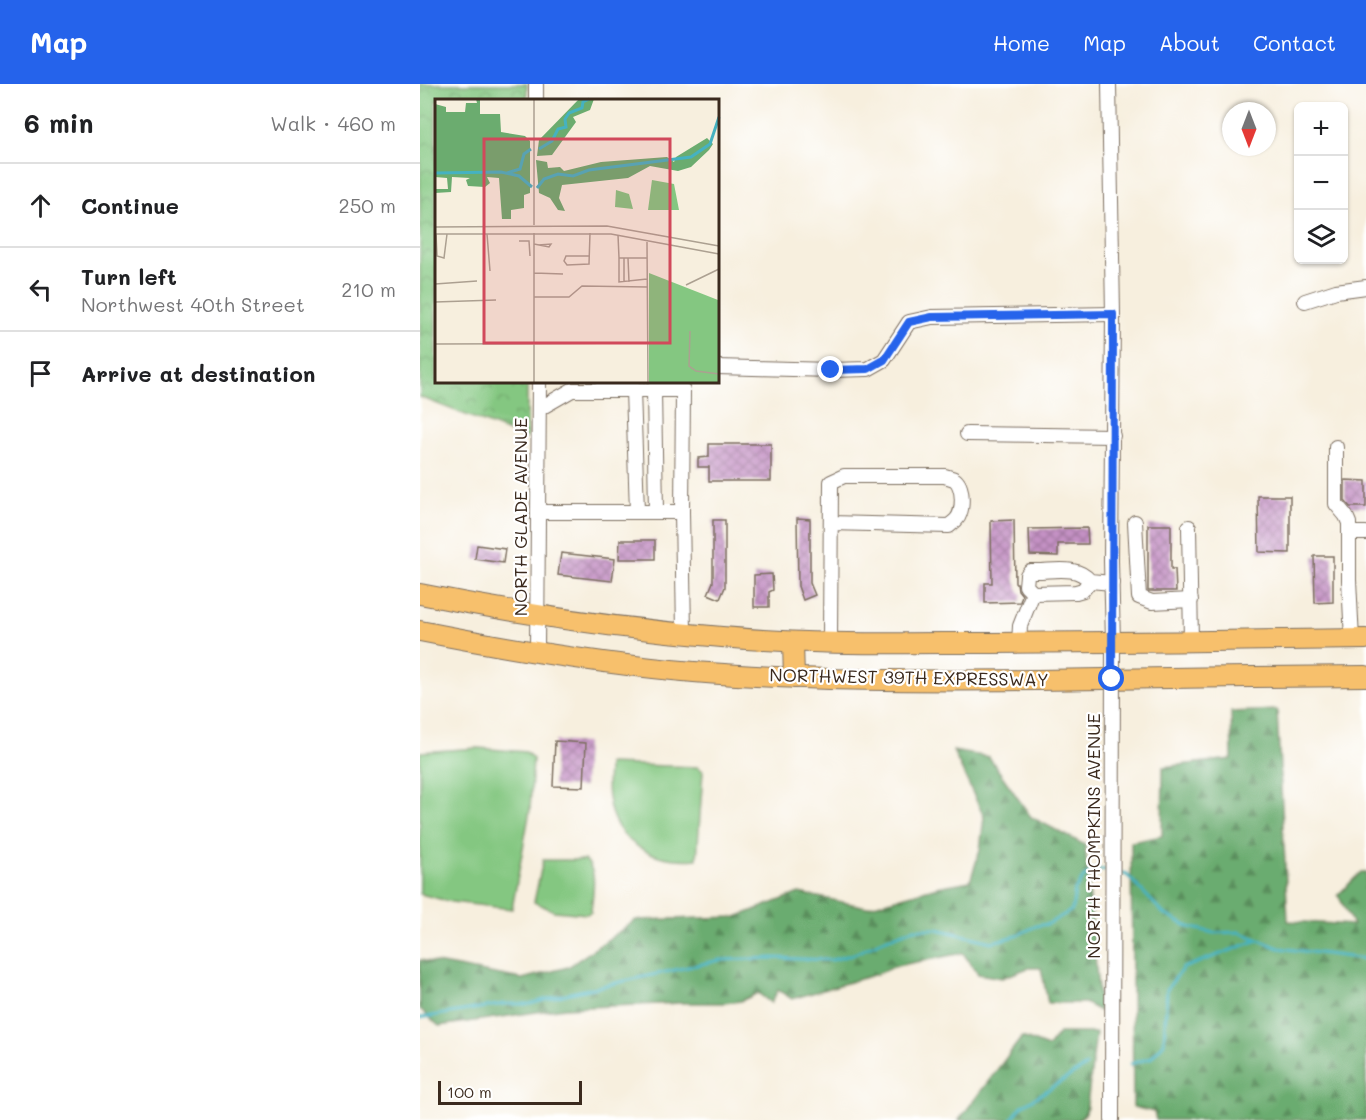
<!DOCTYPE html>
<meta charset="utf-8">
<style>
:root{--surface:#fff;--page:#f2f2f2;--text:#202124;--muted:#757577;--line:#e0e0e0;--accent:#2563eb}
body{margin:0;font-family:Mali,sans-serif;background:var(--page);color:var(--text)}
.controls{position:absolute;right:18px;top:18px;display:grid;overflow:hidden;border-radius:9px;box-shadow:0 2px 4px #0004}
.controls button{width:54px;height:54px;display:grid;place-items:center;padding:0;border:0;border-bottom:2px solid var(--line);background:var(--surface);color:var(--text);font:30px sans-serif}
.compass{position:absolute;left:802px;top:18px;width:54px;height:54px;border-radius:50%;background:var(--surface);box-shadow:0 2px 4px #0004;rotate:180deg}
.scale{position:absolute;left:18px;bottom:15px;width:144px;box-sizing:border-box;padding-left:6px;border:3px solid #3b2a1e;border-top:0;font-size:16px;line-height:21px;white-space:nowrap;color:#3b2a1e;-webkit-text-stroke:4px #fff;paint-order:stroke}
.stop{position:absolute;width:18px;height:18px;margin:-14px;border:4px solid #2563eb;border-radius:50%;background:#fff}
.stop.end{background:#2563eb;border-color:#fff;box-shadow:0 2px 6px #0008}
.list{margin:0;padding:0;list-style:none}
h2{display:flex;justify-content:space-between;align-items:center;height:78px;margin:0;padding:0 24px;font-size:26px}
h2 small{font-size:20px;font-weight:400;color:var(--muted)}
.list li{display:grid;grid-template-columns:39px 1fr auto;gap:18px;align-items:center;box-sizing:border-box;height:84px;padding:0 24px;border-top:2px solid var(--line)}
.list b{display:block;font-size:22px;white-space:nowrap}
.list p{margin:0;font-size:20px;white-space:nowrap;color:var(--muted)}
.list em{font-size:20px;font-style:normal;color:var(--muted)}
.icon{flex:none;width:33px;height:33px;fill:none;stroke:currentColor;stroke-width:2;stroke-linecap:round;stroke-linejoin:round}
.map{position:relative;flex:none;width:946px;height:1036px;overflow:hidden}
header{display:flex;align-items:center;gap:36px;box-sizing:border-box;height:84px;padding:0 30px;background:var(--accent);color:#fff}
header strong{font-size:28px}
nav{display:flex;gap:33px;margin-inline-start:auto;font-size:21px}
main{display:flex}
aside{flex:1;background:var(--surface)}
.map>svg:first-child{display:block}
.forest{fill:url(#forest-firs);stroke:#536b46;stroke-width:1.5}
.park{fill:url(#park-crowns);stroke:#607850;stroke-width:1.5}
.pitch{fill:#84c781;stroke:#607850;stroke-width:1.5}
.lines{fill:none;stroke-linecap:round;stroke-linejoin:round}
.stream{stroke:#45b2c1;stroke-width:3}
.building{fill:url(#building-cross-hatch)}
.minor-casing{stroke:#7d6f61;stroke-width:16}
.highway-casing{stroke:#7d6f61;stroke-width:22}
.minor{stroke:#fff;stroke-width:14}
.highway{stroke:#f7c06c;stroke-width:20}
.route{stroke:#2563eb;stroke-width:8}
.labels{text-anchor:middle;stroke-width:4.5;stroke-linejoin:round;paint-order:stroke}
.street-label{font-size:18px;fill:#3b2a1e;stroke:#fff}
.inset-river{fill:none;stroke:#45b2c1;stroke-width:3}
.inset-road{fill:none;stroke:#aca091;stroke-width:1.5}
.view{fill:#d1495b;fill-opacity:0.15;stroke:#d1495b;stroke-width:3}
.inset-edge{fill:none;stroke:#3b2a1e;stroke-width:3}
</style>
<header>
<strong>Map</strong>
<nav><a>Home</a><a>Map</a><a>About</a><a>Contact</a></nav>
</header>
<main>
<aside>
<h2>6 min<small>Walk · 460 m</small></h2>
<ul class="list">
<li><svg class="icon" aria-label="ahead" viewBox="0 0 24 24"><path d="M12 20V5M6 11l6-6 6 6"/></svg><div><b>Continue</b></div><em>250 m</em></li>
<li><svg class="icon" aria-label="left" viewBox="0 0 24 24"><path d="M17 20v-9H6M10 6l-5 5 5 5"/></svg><div><b>Turn left</b><p>Northwest 40th Street</p></div><em>210 m</em></li>
<li><svg class="icon" aria-label="arrive" viewBox="0 0 24 24"><path d="M6 21V4h12l-3 4 3 4H6"/></svg><div><b>Arrive at destination</b></div></li>
</ul>
</aside>
<div class="map">
<svg width="946" height="1036" viewBox="0 0 946 1036">
<defs>
<pattern id="forest-firs" width="22" height="20" patternUnits="userSpaceOnUse" patternTransform="scale(1.5)"><rect width="22" height="20" fill="#6bac6f"/><path d="M5 1l3.5 6h-7zM16 11l3.5 6h-7z" fill="#598c5b"/></pattern>
<pattern id="park-crowns" width="20" height="18" patternUnits="userSpaceOnUse" patternTransform="scale(1.5)"><rect width="20" height="18" fill="#84c781"/><path d="M2 6a3 3 0 1 1 6 0M12 15a3 3 0 1 1 6 0" fill="none" stroke="#6da269"/></pattern>
<pattern id="building-cross-hatch" width="8" height="8" patternUnits="userSpaceOnUse" patternTransform="scale(1.5)"><rect width="8" height="8" fill="#c491c4"/><path d="M0 0l8 8M0 8l8-8" fill="none" stroke="#a0779f"/></pattern>
</defs>
<rect width="100%" height="100%" fill="#fff"/>
<filter id="ink" filterUnits="userSpaceOnUse"><feTurbulence type="fractalNoise" baseFrequency=".0167" numOctaves="2"/><feDisplacementMap in="SourceGraphic" scale="12" xChannelSelector="R" yChannelSelector="G"/><feConvolveMatrix kernelMatrix="1 2 1 2 8 2 1 2 1" color-interpolation-filters="sRGB"/></filter>
<filter id="wash" filterUnits="userSpaceOnUse"><feTurbulence type="fractalNoise" baseFrequency=".008" numOctaves="4" result="noise"/><feDisplacementMap in="SourceGraphic" scale="24" xChannelSelector="R" yChannelSelector="G"/><feGaussianBlur stdDeviation="1.35" result="paint"/><feColorMatrix in="noise" values="0 0 0 0 0 0 0 0 0 0 0 0 0 0 0 0 0 1.4 0 .05"/><feComposite in="paint" operator="in"/></filter>
<g filter="url(#wash)">
<rect width="100%" height="100%" fill="#f7efde"/>
<g class="forest">
<path d="M857,626L868,837L933,841L918,811L941,788H946V1036H736L734,1028L713,1023L711,758L742,752L743,683L812,675L811,628Z"/>
<path d="M533,667L569,673L611,733L665,761L680,927L665,919H628L621,884H608L582,894L558,890L543,869L476,882L457,890L372,915L358,906L351,919L338,909L321,917L304,919H263L145,924L19,942L0,925V876L102,895L148,883L216,836L316,833L379,809L447,823L517,803L550,797L560,766L564,733Z"/>
<path d="M639,949H676L666,1029L658,1036H539L602,953L628,963Z"/>
</g>
<path class="park" d="M0,0H107V16H16V297H107V355L0,313Z"/>
<g class="pitch">
<path d="M58,664L106,668L113,675L110,726L92,825L31,818L0,810V668Z"/>
<path d="M188,680L278,683L283,687L277,775C235,779 193,760 188,713C186,702 188,690 188,680Z"/>
<path d="M123,776H165C179,787 172,811 171,828L167,830L134,827L114,818Z"/>
</g>
<g class="lines">
<g class="stream">
<path d="M698,788L707,791L744,830L769,843L794,849L819,848L859,864L946,875"/>
<path d="M0,934L84,920H110L146,910L300,876L354,874L412,876L434,870L464,856L493,845H517L572,858L596,852L616,842L628,840L652,826L655,806L663,794L673,786H685"/>
<path d="M710,980L731,974L744,959L747,905L763,884L838,856"/>
<path d="M591,1036L602,1022L666,982"/>
</g>
</g>
<g id="blocks">
<g class="building">
<path d="M289,360H351V397H289V383H278V374L289,373Z"/>
<path d="M925,396L946,397V423H930L925,417Z"/>
<path d="M838,412H870V469L839,468Z"/>
<path d="M377,434L390,435V499L395,511L383,516L378,502Z"/>
<path d="M293,436H305V503L300,515L288,510L293,498Z"/>
<path d="M594,436L595,499H597L598,506L602,511L600,518L565,519V499H572L571,437Z"/>
<path d="M728,441H751V485H755L756,507H728Z"/>
<path d="M667,444L668,460H638V472L610,471L609,445Z"/>
<path d="M200,456H235V475H199Z"/>
<path d="M57,461L85,465L83,479L55,475Z"/>
<path d="M141,469L195,475L192,497L138,491Z"/>
<path d="M894,472H913V518L895,519Z"/>
<path d="M352,490L353,506L349,508V523H334V491Z"/>
<path d="M135,657L166,659L164,703L133,702Z"/>
</g>
</g>
</g>
<g filter="url(#ink)">
<use href="#blocks" fill-opacity="0" stroke="#7d6f61" stroke-width="1.5"/>
<g class="lines">
<g class="minor-casing">
<g id="minor">
<path d="M116,0V16"/>
<path d="M689,0L693,230L691,477L693,558L692,1036"/>
<path d="M885,217L916,207L946,203"/>
<path d="M297,283L411,286L448,285L464,276L489,238L512,233L693,230"/>
<path d="M213,306L217,428"/>
<path d="M234,306L236,428"/>
<path d="M547,350L693,352"/>
<path d="M916,363V420L926,432L929,439V496L932,556"/>
<path d="M118,428H262L263,306H152L119,325"/>
<path d="M262,428L264,549"/>
<path d="M715,438L719,513L732,518L771,516"/>
<path d="M769,443L771,557"/>
<path d="M929,449H946"/>
<path d="M670,497L663,506L656,508L613,509L606,502L607,491L610,487H616C635,487 657,481 670,497L692,499"/>
<path d="M410,559L411,398L424,392H525C527,393 532,394 534,395C544,401 544,428 536,436C534,438 531,440 529,442L411,439"/>
<path d="M599,559L600,542L613,509"/>
<path d="M117,569L119,297"/>
</g>
</g>
<g class="highway-casing">
<g id="highway">
<path d="M0,510C100,530 201,545 302,553C391,561 480,559 569,559C695,558 820,557 946,555"/>
<path d="M0,547C91,565 181,580 274,588C388,597 502,597 617,596C727,594 836,593 946,592"/>
<path d="M373,558L374,594"/>
</g>
</g>
<use href="#minor" class="minor"/>
<use href="#highway" class="highway"/>
</g>
</g>
<g class="lines" filter="url(#ink)">
<path class="route" d="M411,286L448,285L464,276L489,238L512,233L693,230L692,595"/>
</g>
<g class="labels">
<g class="street-label">
<text transform="translate(101 433) rotate(-90)" y="6">NORTH GLADE AVENUE</text>
<text transform="translate(489 594) rotate(1)" y="6">NORTHWEST 39TH EXPRESSWAY</text>
<text transform="translate(674 752) rotate(-90)" y="6">NORTH THOMPKINS AVENUE</text>
</g>
</g>
<g transform="translate(15 15)">
<rect width="284" height="284" fill="#f7efde"/>
<path d="M41,0H45V15H65L66,33L90,37L95,42V94L89,96V109L76,111V120H67L64,79L52,78L55,84L50,88L33,87L31,81L35,79L17,78L16,93L0,94V90H13L12,79L0,78V5L11,8V13H30L31,4H42ZM144,0H159L155,11L138,18L141,23L117,56L102,57L104,41ZM272,39L278,45L274,51L256,68L243,72L215,67L193,79L127,86L124,99L130,112L123,111L115,99L104,94L101,61L112,63L113,69L125,68L129,72L166,63L232,58L239,63L241,58Z" fill="#6bac6f"/>
<path d="M214,174L283,201V283H214Z" fill="#84c781"/>
<path d="M217,81L239,85L244,111H213ZM181,91L194,95L198,110L180,108Z" fill="#84c781"/>
<path class="inset-river" d="M104,50L117,42L123,30L131,28L130,20L134,14L147,9L148,3L154,0M0,74L66,73L84,77L97,88M72,74L85,70L89,55L96,50M102,89L109,80L123,75L138,77L154,71L256,58L275,45L284,18"/>
<path class="inset-road" d="M99,0V126M0,128L172,127L284,147M99,134V283M0,135H176L284,155M1,135L2,157L9,159L12,135M52,135L55,172M183,136L184,159M84,142H94L95,157M212,143L213,283M99,145L114,148L116,145L103,146M154,157H131L129,162L132,166L154,165L155,134M189,159V183M193,159L194,183M99,174L128,175M212,180L184,183V159H212M0,185L42,182M251,186L284,170M99,198H134L147,187L212,188M0,203L61,201M255,232L254,267L261,272L284,275M0,245L213,244"/>
<path class="view" d="M49,40H235V244H49Z"/>
<rect width="284" height="284" class="inset-edge"/>
</g>
</svg>
<div class="controls">
<button>+</button>
<button>−</button>
<button><svg class="icon" aria-label="layers" viewBox="0 0 24 24"><path d="M12 4l9 5-9 5-9-5zM3 14l9 5 9-5"/></svg></button>
</div>
<svg class="compass" viewBox="-18 -18 36 36"><path d="M0-13l5 13h-10z" fill="#e53935"/><path d="M0 13l5-13h-10z" fill="#757577"/></svg>
<div class="scale">100 m</div>
<div class="stop" style="left:692px;top:595px"></div>
<div class="stop end" style="left:411px;top:286px"></div>
</div>
</main>
